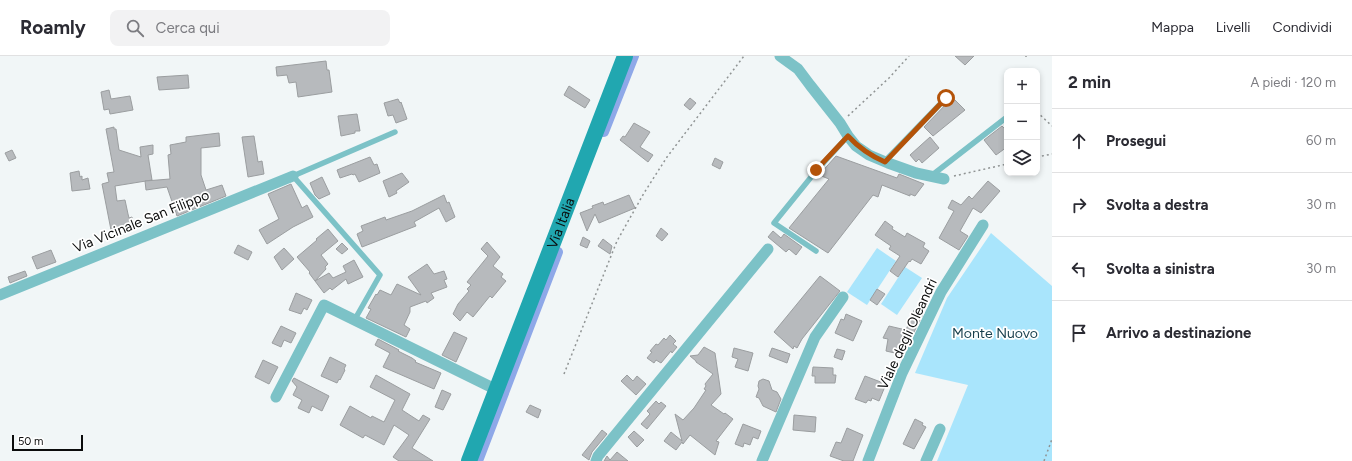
<!DOCTYPE html>
<html lang="it">
<meta charset="utf-8">
<style>
:root{--surface:#fff;--page:#f2f2f3;--text:#2b2b33;--muted:#7c7c81;--line:#e1e1e2}
body{margin:0;font-family:Figtree,sans-serif;background:var(--page);color:var(--text)}
.controls{position:absolute;right:12px;top:12px;display:grid;overflow:hidden;border-radius:8px;box-shadow:0 2px 6px #0003}
.controls button{width:36px;height:36px;display:grid;place-items:center;padding:0;border:0;border-bottom:1px solid var(--line);background:var(--surface);color:var(--text);font:20px sans-serif}
.scale{position:absolute;left:12px;bottom:10px;width:71px;box-sizing:border-box;padding-left:4px;border:2px solid #0b0c0c;border-top:0;font-size:11px;line-height:14px;white-space:nowrap;color:#0b0c0c;-webkit-text-stroke:3px #fff;paint-order:stroke}
.stop{position:absolute;width:12px;height:12px;margin:-9px;border:3px solid #b45309;border-radius:50%;background:#fff}
.stop.end{background:#b45309;border-color:#fff;box-shadow:0 1px 4px #0008}
.list{margin:0;padding:0;list-style:none}
h2{display:flex;justify-content:space-between;align-items:center;height:52px;margin:0;padding:0 16px;font-size:17px}
h2 small{font-size:13px;font-weight:400;color:var(--muted)}
.list li{display:grid;grid-template-columns:26px 1fr auto;gap:12px;align-items:center;box-sizing:border-box;height:64px;padding:0 16px;border-top:1px solid var(--line)}
.list b{display:block;font-size:15px;white-space:nowrap}
.list em{font-size:13px;font-style:normal;color:var(--muted)}
.icon{flex:none;width:22px;height:22px;fill:none;stroke:currentColor;stroke-width:2;stroke-linecap:round;stroke-linejoin:round}
.map{position:relative;flex:none;width:1052px;height:405px;overflow:hidden}
header{display:flex;align-items:center;gap:24px;box-sizing:border-box;height:56px;padding:0 20px;background:var(--surface);border-bottom:1px solid var(--line)}
header strong{font-size:19px}
nav{display:flex;gap:22px;margin-inline-start:auto;font-size:14px}
.search{width:280px;height:36px;background:var(--page);display:flex;align-items:center;gap:10px;box-sizing:border-box;padding:0 14px;border-radius:8px;color:var(--muted);font-size:15px}
main{display:flex}
aside{flex:1;background:var(--surface)}
.map>svg:first-child{display:block}
.green{fill:#a9e5fc}
.lines{fill:none;stroke-linecap:round;stroke-linejoin:round}
.canal{stroke:#8ea8e8;stroke-width:10}
.building{fill:#b7babd;stroke:#9b9ea0}
.path{stroke:#909494;stroke-width:1.5;stroke-dasharray:2 3;stroke-linecap:butt}
.lane{stroke:#7cc2c7;stroke-width:5.5}
.street{stroke:#7cc2c7;stroke-width:11}
.secondary{stroke:#21a7b0;stroke-width:16}
.route{stroke:#b45309;stroke-width:5}
.labels{text-anchor:middle;stroke-width:3.5;stroke-linejoin:round;paint-order:stroke}
.street-label{font-size:14px;fill:#0b0c0c;stroke:#fff}
.park-label{font-size:14px;fill:#163f4d;stroke:#fff}
</style>
<header>
<strong>Roamly</strong>
<div class="search"><svg class="icon" aria-label="search" viewBox="0 0 24 24"><circle cx="10" cy="10" r="6"/><path d="M15 15l6 6"/></svg>Cerca qui</div>
<nav><a>Mappa</a><a>Livelli</a><a>Condividi</a></nav>
</header>
<main>
<div class="map">
<svg width="1052" height="405" viewBox="0 0 1052 405">
<rect width="100%" height="100%" fill="#f1f6f7"/>
<g class="green">
<path d="M991,177L1052,230V405H937L968,329L915,317L947,242Z"/>
<path d="M877,192L896,205L867,249L847,236Z"/>
<path d="M905,211L922,222L897,259L881,248Z"/>
</g>
<g class="lines">
<g class="canal">
<path d="M604,76L634,0"/>
<path d="M478,405L558,196"/>
</g>
</g>
<g class="building">
<path d="M955,0H974L965,9Z"/>
<path d="M326,5L327,14H329L332,36L298,41L296,26L289,27L287,19L277,20L276,11Z"/>
<path d="M188,19L189,32L159,34L157,21Z"/>
<path d="M569,30L590,44L585,52L564,39Z"/>
<path d="M109,34L111,43L130,40L133,54L110,58L109,53L104,54L101,36Z"/>
<path d="M951,40L965,54L933,80L924,71L949,45Z"/>
<path d="M690,42L696,47L690,54L684,49Z"/>
<path d="M398,43L400,47L401,46L407,63L396,67L393,59L388,60L384,47Z"/>
<path d="M357,58L360,75H355V77L341,80L338,60Z"/>
<path d="M634,67L650,76L640,91L653,99L648,106L620,84L623,80L625,81Z"/>
<path d="M1002,70L1004,72L1007,70V91L996,99L984,84Z"/>
<path d="M114,71V73H116L119,94L141,101L140,91L153,89V98L148,99L152,124L115,130L117,145L125,144L128,158L129,162L132,161L134,171L111,174L102,128L109,126L107,117L114,116L106,73Z"/>
<path d="M219,77L220,90L201,92V119L206,134L222,129L226,140L177,160L167,131L146,134L145,125L170,123L168,99L171,98L170,89L186,86V81Z"/>
<path d="M254,80L258,106L262,105L264,118L248,121L242,81Z"/>
<path d="M930,81L939,92L922,107L919,103L916,106L910,99Z"/>
<path d="M12,94L16,102L9,105L5,97Z"/>
<path d="M836,100L897,122L899,118L924,128L915,140L910,138V140L882,129L878,141L873,139L828,197L789,172L829,123L819,119Z"/>
<path d="M370,101L374,109L377,108L380,117L359,126L355,118L353,119L352,118L340,122L337,114Z"/>
<path d="M715,102L723,106L720,113L712,109Z"/>
<path d="M79,115L80,121L82,120V124L88,122L90,133L72,135L70,117Z"/>
<path d="M402,117L409,126L396,135L397,137L389,141L383,125Z"/>
<path d="M322,121L330,138L319,143L315,139L310,127Z"/>
<path d="M988,125L1000,135L981,157L973,152L960,175L968,180L959,194L939,182L954,155L948,152L952,144L961,149L969,140L972,143Z"/>
<path d="M291,128L302,152L307,149L313,161L293,171L267,188L259,174L279,163L268,138Z"/>
<path d="M444,139L447,147L449,146L455,161L446,166L439,152L414,166L416,170L362,191L357,178L363,175L361,170L385,161L386,164L412,155Z"/>
<path d="M629,139L635,152L599,167L595,158L587,175L580,157L593,152L592,150L603,146L604,149Z"/>
<path d="M885,165L893,171L892,173L905,181L907,177L925,187L923,191L929,195L921,208L912,203L910,206L909,205L898,221L890,215L900,200L889,193L891,190L875,179Z"/>
<path d="M661,172L668,178L662,185L656,180Z"/>
<path d="M328,173L338,185L321,199L328,208L325,211L326,213L315,225L309,217L310,216L297,201L317,184L316,183Z"/>
<path d="M773,175L781,182L784,178L802,191L796,199L789,193L786,196L768,181Z"/>
<path d="M583,181L590,185L587,192L580,189Z"/>
<path d="M603,183L612,190L610,198L598,190Z"/>
<path d="M487,186L500,201L493,210L503,218L501,221L506,225L492,242L490,240L473,261L467,256L460,265L453,258L458,248L469,235L467,233L471,229L467,226L488,200L481,193Z"/>
<path d="M342,187L348,193L342,198L336,193Z"/>
<path d="M238,189L252,196L248,204L234,197Z"/>
<path d="M284,192L294,203L282,214L274,201Z"/>
<path d="M51,194L56,206L37,213L32,201Z"/>
<path d="M354,204L363,221L348,228L346,223L332,234L330,232L324,237L315,225L329,217L333,222L346,216L343,210Z"/>
<path d="M427,208L434,218L444,215L447,223L444,224L447,231L431,237L434,242L427,247L426,245L410,251V256L404,269L410,273L406,281L366,262L371,253L368,252L376,238L377,239L380,234L391,239L397,228L421,239L408,221Z"/>
<path d="M25,215L27,220L10,227L8,221Z"/>
<path d="M820,220L840,235L802,283L797,292L794,290L793,293L774,276Z"/>
<path d="M877,233L885,238L877,249L870,244Z"/>
<path d="M296,237L312,244L307,254L304,252L301,258L289,254Z"/>
<path d="M914,254L923,258L907,290L903,288V292H900L899,298L886,295L888,283L883,282L889,270L906,274Z"/>
<path d="M846,258L862,265L853,285L835,277L841,263L844,264Z"/>
<path d="M281,270L296,277L291,287L284,284L281,291L272,287Z"/>
<path d="M454,276L467,282L456,306L442,299Z"/>
<path d="M670,279L676,285L673,288L677,291L672,297L671,295L661,307L656,304L654,307L647,302L652,296L650,295L656,288L658,289L664,282L666,284Z"/>
<path d="M378,283L399,294L398,295L412,302L416,305L415,306L441,317L434,333L383,311L390,297L375,289Z"/>
<path d="M704,291L715,297L721,338L711,349L724,358L725,357L733,363L716,385L719,386L715,399L690,379L683,388L682,386L676,394L664,385L671,376L682,385L675,358L683,364L694,352L706,334L704,333L706,330L705,328L713,318L696,306V305L690,300L698,299Z"/>
<path d="M734,292L753,297L748,315L735,311L738,303L732,301Z"/>
<path d="M772,292L790,298L787,307L769,300Z"/>
<path d="M837,293L845,295L842,304L834,301Z"/>
<path d="M330,301L346,309L344,313L345,314L340,324L339,323L337,327L321,320Z"/>
<path d="M263,304L278,311L269,328L255,321Z"/>
<path d="M813,311L833,312V319H836L835,327H815V320H812Z"/>
<path d="M376,319L410,338L402,354L419,365L423,359L430,363L412,392L433,405H399L393,401L409,379L394,369L384,389L365,379L363,382L340,369L350,350L371,362L372,360L384,366L395,344L370,331Z"/>
<path d="M627,319L633,325L637,320L646,328L636,339L621,325Z"/>
<path d="M865,320L886,328L879,345L872,342L871,345L868,344L866,347L855,343Z"/>
<path d="M294,322L329,340L322,355L312,350L309,357L298,352L302,344L293,339L297,331L292,325Z"/>
<path d="M763,323L769,325L772,334L777,336L781,343L776,356L763,350L759,342L756,341L759,333L758,330L759,325Z"/>
<path d="M442,334L451,338L443,354L435,351Z"/>
<path d="M656,345L659,348L661,346L666,350L647,373L641,368L650,358L647,355Z"/>
<path d="M530,349L541,354L538,362L526,356Z"/>
<path d="M794,359L816,361L815,376L793,374Z"/>
<path d="M915,363L923,367L922,369L926,371L914,393L903,388Z"/>
<path d="M743,368L761,375L758,383L753,381L750,389L744,387L743,391L735,388Z"/>
<path d="M847,372L863,379L853,405H844L830,400L836,386L841,387Z"/>
<path d="M602,374L607,378L592,396L589,404L582,399Z"/>
<path d="M634,375L644,384L637,391L628,381Z"/>
<path d="M617,396L628,405H604L607,400L610,404Z"/>
</g>
<g class="lines">
<g class="path">
<path d="M1026,0V1"/>
<path d="M1037,56L1052,70"/>
<path d="M848,60L889,22L909,0"/>
<path d="M1037,101L1052,98"/>
<path d="M954,120L1007,108"/>
<path d="M564,318L617,185L644,137L667,101L744,0"/>
<path d="M1044,405L1052,383"/>
</g>
<g class="lane">
<path d="M885,105L946,42"/>
<path d="M931,120L1007,61"/>
<path d="M816,195L774,167L816,115L848,80"/>
<path d="M355,263L380,219L293,120L395,76"/>
</g>
<g class="street">
<path d="M780,0L798,13L810,29L840,67L848,80L856,90L869,99L888,107L916,117L944,123"/>
<path d="M0,239L293,120"/>
<path d="M276,341L324,249L497,334"/>
<path d="M596,405L598,400L768,193"/>
<path d="M762,405L815,281L843,241"/>
<path d="M868,405L902,317L941,236L983,169"/>
<path d="M926,405L940,373"/>
</g>
<path class="secondary" id="s1" d="M469,405L625,0"/>
</g>
<g class="lines">
<path class="route" d="M816,114L848,80C859,92 869,99 885,106L946,42"/>
</g>
<g class="labels">
<g class="street-label">
<text transform="translate(141 165) rotate(-22)" y="5">Via Vicinale San Filippo</text>
<text dy="5" stroke="none"><textPath href="#s1" startOffset="255">Via Italia</textPath></text>
<text transform="translate(907 278) rotate(-65)" y="5">Viale degli Oleandri</text>
</g>
<g class="park-label">
<text x="995" y="282">Monte Nuovo</text>
</g>
</g>
</svg>
<div class="controls">
<button>+</button>
<button>−</button>
<button><svg class="icon" aria-label="layers" viewBox="0 0 24 24"><path d="M12 4l9 5-9 5-9-5zM3 14l9 5 9-5"/></svg></button>
</div>
<div class="scale">50 m</div>
<div class="stop" style="left:946px;top:42px"></div>
<div class="stop end" style="left:816px;top:114px"></div>
</div>
<aside>
<h2>2 min<small>A piedi · 120 m</small></h2>
<ul class="list">
<li><svg class="icon" aria-label="ahead" viewBox="0 0 24 24"><path d="M12 20V5M6 11l6-6 6 6"/></svg><div><b>Prosegui</b></div><em>60 m</em></li>
<li><svg class="icon" aria-label="right" viewBox="0 0 24 24"><path d="M7 20v-9h11M14 6l5 5-5 5"/></svg><div><b>Svolta a destra</b></div><em>30 m</em></li>
<li><svg class="icon" aria-label="left" viewBox="0 0 24 24"><path d="M17 20v-9H6M10 6l-5 5 5 5"/></svg><div><b>Svolta a sinistra</b></div><em>30 m</em></li>
<li><svg class="icon" aria-label="arrive" viewBox="0 0 24 24"><path d="M6 21V4h12l-3 4 3 4H6"/></svg><div><b>Arrivo a destinazione</b></div></li>
</ul>
</aside>
</main>
